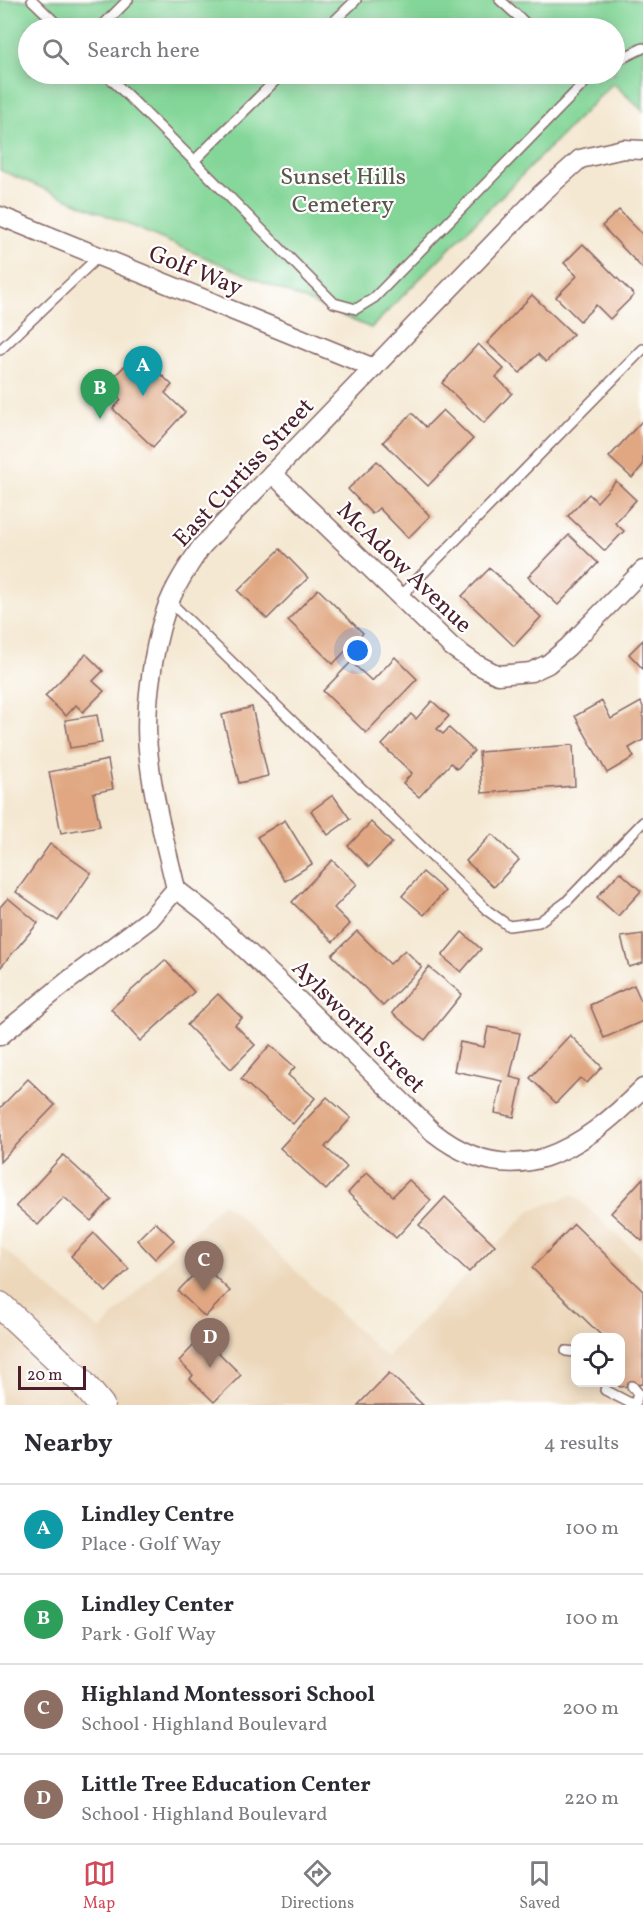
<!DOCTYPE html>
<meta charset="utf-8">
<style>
:root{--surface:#fff;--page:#f2f2f3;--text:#2b2b33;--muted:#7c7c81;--line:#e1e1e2;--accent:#d1495b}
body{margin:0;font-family:Vollkorn,serif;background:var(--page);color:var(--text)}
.controls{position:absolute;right:18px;bottom:18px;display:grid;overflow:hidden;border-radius:12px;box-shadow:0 3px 15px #0003}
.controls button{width:54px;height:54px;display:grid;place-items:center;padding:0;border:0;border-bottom:2px solid var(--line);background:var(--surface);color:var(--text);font:30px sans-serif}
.scale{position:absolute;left:18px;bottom:15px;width:68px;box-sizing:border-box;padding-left:6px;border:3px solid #4a1f2b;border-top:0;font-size:16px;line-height:21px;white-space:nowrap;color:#4a1f2b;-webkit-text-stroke:4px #fff;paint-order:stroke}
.you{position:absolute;left:358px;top:651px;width:21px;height:21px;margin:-15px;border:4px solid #fff;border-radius:50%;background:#1a73e8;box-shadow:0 0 0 9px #1a73e833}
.badge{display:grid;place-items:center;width:39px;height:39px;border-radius:50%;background:var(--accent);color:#fff;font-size:20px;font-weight:700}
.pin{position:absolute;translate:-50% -50px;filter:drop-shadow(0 2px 3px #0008)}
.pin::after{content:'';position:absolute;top:32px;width:21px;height:18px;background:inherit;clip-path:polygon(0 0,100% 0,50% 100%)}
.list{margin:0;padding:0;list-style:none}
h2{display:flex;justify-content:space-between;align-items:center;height:78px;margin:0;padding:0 24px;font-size:26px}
h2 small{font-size:20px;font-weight:400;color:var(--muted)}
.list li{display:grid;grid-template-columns:39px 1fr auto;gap:18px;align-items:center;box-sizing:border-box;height:90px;padding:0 24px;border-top:2px solid var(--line)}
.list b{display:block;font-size:22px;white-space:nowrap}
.list p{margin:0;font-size:20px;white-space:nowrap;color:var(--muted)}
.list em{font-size:20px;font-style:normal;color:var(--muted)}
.icon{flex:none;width:33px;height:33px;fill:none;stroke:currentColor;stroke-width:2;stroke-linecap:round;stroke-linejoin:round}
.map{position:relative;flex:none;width:643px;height:1405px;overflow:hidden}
.search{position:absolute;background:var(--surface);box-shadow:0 3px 15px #0003;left:18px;right:18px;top:18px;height:66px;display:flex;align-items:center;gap:15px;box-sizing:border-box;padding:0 21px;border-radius:33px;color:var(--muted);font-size:22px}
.sheet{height:438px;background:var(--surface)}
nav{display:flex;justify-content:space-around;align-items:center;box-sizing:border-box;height:84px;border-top:2px solid var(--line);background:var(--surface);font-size:16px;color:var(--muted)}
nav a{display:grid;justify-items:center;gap:3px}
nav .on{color:var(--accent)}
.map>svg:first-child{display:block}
.built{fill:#ecd7ba;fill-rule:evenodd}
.green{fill:#83d698;stroke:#667a62;stroke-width:1.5;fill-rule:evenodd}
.building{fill:#e0a782}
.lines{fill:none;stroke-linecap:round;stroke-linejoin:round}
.service-casing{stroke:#866565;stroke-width:12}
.minor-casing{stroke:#866565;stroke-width:21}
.secondary-casing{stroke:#866565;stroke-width:28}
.service{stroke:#fff;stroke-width:9}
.minor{stroke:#fff;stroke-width:18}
.secondary{stroke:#fff;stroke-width:26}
.labels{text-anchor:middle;stroke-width:4.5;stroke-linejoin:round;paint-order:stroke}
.park-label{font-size:24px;fill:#5b564c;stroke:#fff}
.street-label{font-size:24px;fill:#4a1f2b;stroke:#fff}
</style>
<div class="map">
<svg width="643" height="1405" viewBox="0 0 643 1405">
<rect width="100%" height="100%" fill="#fff"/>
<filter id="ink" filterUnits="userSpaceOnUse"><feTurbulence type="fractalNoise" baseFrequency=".0167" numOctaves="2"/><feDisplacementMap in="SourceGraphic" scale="12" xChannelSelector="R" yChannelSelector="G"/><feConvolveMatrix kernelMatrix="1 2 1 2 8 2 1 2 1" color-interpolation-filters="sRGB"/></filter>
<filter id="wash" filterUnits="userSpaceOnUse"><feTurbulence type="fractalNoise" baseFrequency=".008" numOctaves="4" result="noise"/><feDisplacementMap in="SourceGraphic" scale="24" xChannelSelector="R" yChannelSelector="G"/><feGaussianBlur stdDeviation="1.35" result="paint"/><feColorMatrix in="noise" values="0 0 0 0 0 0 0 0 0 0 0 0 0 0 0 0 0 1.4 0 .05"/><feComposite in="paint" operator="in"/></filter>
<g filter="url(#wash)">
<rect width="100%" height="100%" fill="#f4e8d2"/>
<path class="built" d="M573,1195L643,1258V1405H0V1246L100,1330L223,1202L386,1357L531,1210ZM576,1338H620V1382H576Z"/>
<path class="green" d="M0,0H643V111L613,83L371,328L0,170ZM28,28H614V74H28Z"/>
<g id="blocks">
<g class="building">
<path d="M619,210L643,235V269L602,226Z"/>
<path d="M583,244L634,295L610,319L596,305L580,321L556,297L577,276L564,263Z"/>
<path d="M532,295L573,334L546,362L538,354L520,373L487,343Z"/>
<path d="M478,344L504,369L496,377L512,393L484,423L442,383Z"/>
<path d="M138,352L172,385L165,393L185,412L153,447L113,409L121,400L106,385Z"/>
<path d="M443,410L473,439L428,486L383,442L412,413L426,427Z"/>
<path d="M643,420V465L632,478L609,457Z"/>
<path d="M377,461L430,516L408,538L379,508L372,514L348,489Z"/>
<path d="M616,481L636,500L615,523L624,531L605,551L568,516L589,494L597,502Z"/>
<path d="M569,535L598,563L558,605L528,577Z"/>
<path d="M280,549L308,578L267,619L238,591Z"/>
<path d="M490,568L541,617L514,646L462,596Z"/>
<path d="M318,589L363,633L333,664L288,620Z"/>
<path d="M643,640V669L629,654Z"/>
<path d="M86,654L103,671L93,681L104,691L83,712L76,705L66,716L45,696Z"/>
<path d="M395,657L417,679L366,733L323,691L351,662L372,681Z"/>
<path d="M432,701L449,716L437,729L443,734L449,728L474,751L457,769L451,763L419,797L403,783L412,773L382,745L411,714L416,719Z"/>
<path d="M602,701L611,719L641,702L643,707V740L629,748L634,757L607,773L575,716Z"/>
<path d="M252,707L268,776L239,783L222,715Z"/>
<path d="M97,715L102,743L70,748L65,720Z"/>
<path d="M573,745L575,786L482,793L479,752Z"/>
<path d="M108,760L113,789L93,793L100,826L61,833L49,772Z"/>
<path d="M333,795L350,819L328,835L311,811Z"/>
<path d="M285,820L312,864L285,881L257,837Z"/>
<path d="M371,822L392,843L369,867L348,846Z"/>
<path d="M492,834L519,860L494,887L466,861Z"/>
<path d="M50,844L91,873L58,921L16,892Z"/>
<path d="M332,860L357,884L334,908L350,924L333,942L292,902Z"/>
<path d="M423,872L445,891L424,915L402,896Z"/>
<path d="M620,872L641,891L618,916L597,897Z"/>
<path d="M8,898L38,923L0,968V907Z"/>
<path d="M357,931L390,964L405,950L422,967L383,1006L332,955Z"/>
<path d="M462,932L481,949L461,972L442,956Z"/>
<path d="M643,934V963L629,967L621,937Z"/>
<path d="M165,960L194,992L140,1041L111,1009Z"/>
<path d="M429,967L462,994L425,1040L392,1013Z"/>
<path d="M634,985L643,1005V1021L604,1038L590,1005Z"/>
<path d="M218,994L242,1018L235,1025L255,1045L231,1069L187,1025Z"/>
<path d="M488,1027L520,1033L510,1077L522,1080L514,1117L495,1113L502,1081L454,1071L460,1042L484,1047Z"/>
<path d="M570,1035L602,1067L587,1083L580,1078L556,1103L530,1078Z"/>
<path d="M270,1045L295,1067L288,1075L315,1098L293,1124L241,1079Z"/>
<path d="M28,1079L55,1105L0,1162V1108Z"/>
<path d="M327,1097L351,1118L325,1147L347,1167L326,1190L280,1148Z"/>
<path d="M63,1155L111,1199L91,1221L64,1197L38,1225L16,1206Z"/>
<path d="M367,1172L393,1196L409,1180L431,1200L396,1238L348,1193Z"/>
<path d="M643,1178V1240L642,1241L611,1213Z"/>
<path d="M445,1197L495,1245L469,1272L419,1225Z"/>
<path d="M155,1222L174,1240L155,1259L137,1240Z"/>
<path d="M574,1224L643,1291V1384L620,1387L614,1382H620V1338H604L532,1268Z"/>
<path d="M94,1233L129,1269L106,1292L71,1256Z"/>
<path d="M203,1265L230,1291L205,1317L178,1291Z"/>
<path d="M194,1345L209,1359L217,1351L241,1375L214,1402L190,1379L193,1375L179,1361Z"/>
<path d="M389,1373L423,1405H358Z"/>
</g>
</g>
</g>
<g filter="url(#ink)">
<use href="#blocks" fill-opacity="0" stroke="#866565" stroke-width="1.5"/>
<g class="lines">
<g class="service-casing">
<g id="service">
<path d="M32,0L61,28"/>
<path d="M500,0L531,28"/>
<path d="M100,28L128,0"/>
<path d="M327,28L356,0"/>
<path d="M614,62L643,48"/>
<path d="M106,74L194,161L282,74"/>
<path d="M194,161L334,303L356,309L374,298L593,74"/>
<path d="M0,350L98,257"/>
<path d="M400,597L643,349"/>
<path d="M170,602L488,911L509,926L539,922L566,902L643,822"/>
<path d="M566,1351L576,1352"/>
<path d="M632,1386L638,1393L635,1405"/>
<path d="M605,1390L634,1405"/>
</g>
</g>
<g class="minor-casing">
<g id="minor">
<path d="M0,216L374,368"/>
<path d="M272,473L452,647L476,664L498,675L531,672L548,664L568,647L643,570"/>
<path d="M176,889L207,913L286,988L433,1132C514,1196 581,1150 643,1088"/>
<path d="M0,1036L69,980L150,919L176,889C166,846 154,803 149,759C143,716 152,651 166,610C174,587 188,566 202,546L541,194L580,159L623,149L643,150"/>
</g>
</g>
<g class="secondary-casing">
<path id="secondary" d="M0,1305L80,1380L101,1405"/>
</g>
<use href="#service" class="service"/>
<use href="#minor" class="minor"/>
<use href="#secondary" class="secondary"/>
</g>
</g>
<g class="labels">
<g class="park-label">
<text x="343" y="184">Sunset Hills<tspan x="343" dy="28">Cemetery</tspan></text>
</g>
<g class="street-label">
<text transform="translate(196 270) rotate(22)" y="8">Golf Way</text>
<text transform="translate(243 472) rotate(-47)" y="8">East Curtiss Street</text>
<text transform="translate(405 567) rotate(44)" y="8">McAdow Avenue</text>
<text transform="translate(359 1026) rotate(45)" y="8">Aylsworth Street</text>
</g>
</g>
</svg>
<div class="controls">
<button><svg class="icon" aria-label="locate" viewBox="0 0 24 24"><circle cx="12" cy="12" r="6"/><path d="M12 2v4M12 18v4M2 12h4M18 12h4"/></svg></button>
</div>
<div class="scale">20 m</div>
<div class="you"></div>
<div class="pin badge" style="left:143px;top:396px;background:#0f9aa8">A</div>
<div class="pin badge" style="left:100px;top:419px;background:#2e9e5b">B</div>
<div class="pin badge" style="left:204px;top:1291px;background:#8d6e63">C</div>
<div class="pin badge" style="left:210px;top:1368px;background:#8d6e63">D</div>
<div class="search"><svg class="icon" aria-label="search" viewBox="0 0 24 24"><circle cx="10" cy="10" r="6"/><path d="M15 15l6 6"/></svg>Search here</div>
</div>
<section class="sheet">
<h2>Nearby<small>4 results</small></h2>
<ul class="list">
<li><span class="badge" style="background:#0f9aa8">A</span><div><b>Lindley Centre</b><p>Place · Golf Way</p></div><em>100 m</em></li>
<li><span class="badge" style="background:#2e9e5b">B</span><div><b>Lindley Center</b><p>Park · Golf Way</p></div><em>100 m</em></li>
<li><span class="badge" style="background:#8d6e63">C</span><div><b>Highland Montessori School</b><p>School · Highland Boulevard</p></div><em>200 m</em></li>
<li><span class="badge" style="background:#8d6e63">D</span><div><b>Little Tree Education Center</b><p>School · Highland Boulevard</p></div><em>220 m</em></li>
</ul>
</section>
<nav>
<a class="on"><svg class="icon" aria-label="map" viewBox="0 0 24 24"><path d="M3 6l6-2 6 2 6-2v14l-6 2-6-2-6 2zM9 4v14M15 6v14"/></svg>Map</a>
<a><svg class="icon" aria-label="directions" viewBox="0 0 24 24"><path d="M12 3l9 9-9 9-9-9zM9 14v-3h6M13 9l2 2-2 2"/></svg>Directions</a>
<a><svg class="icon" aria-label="saved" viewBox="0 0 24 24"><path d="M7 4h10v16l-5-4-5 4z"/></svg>Saved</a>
</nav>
